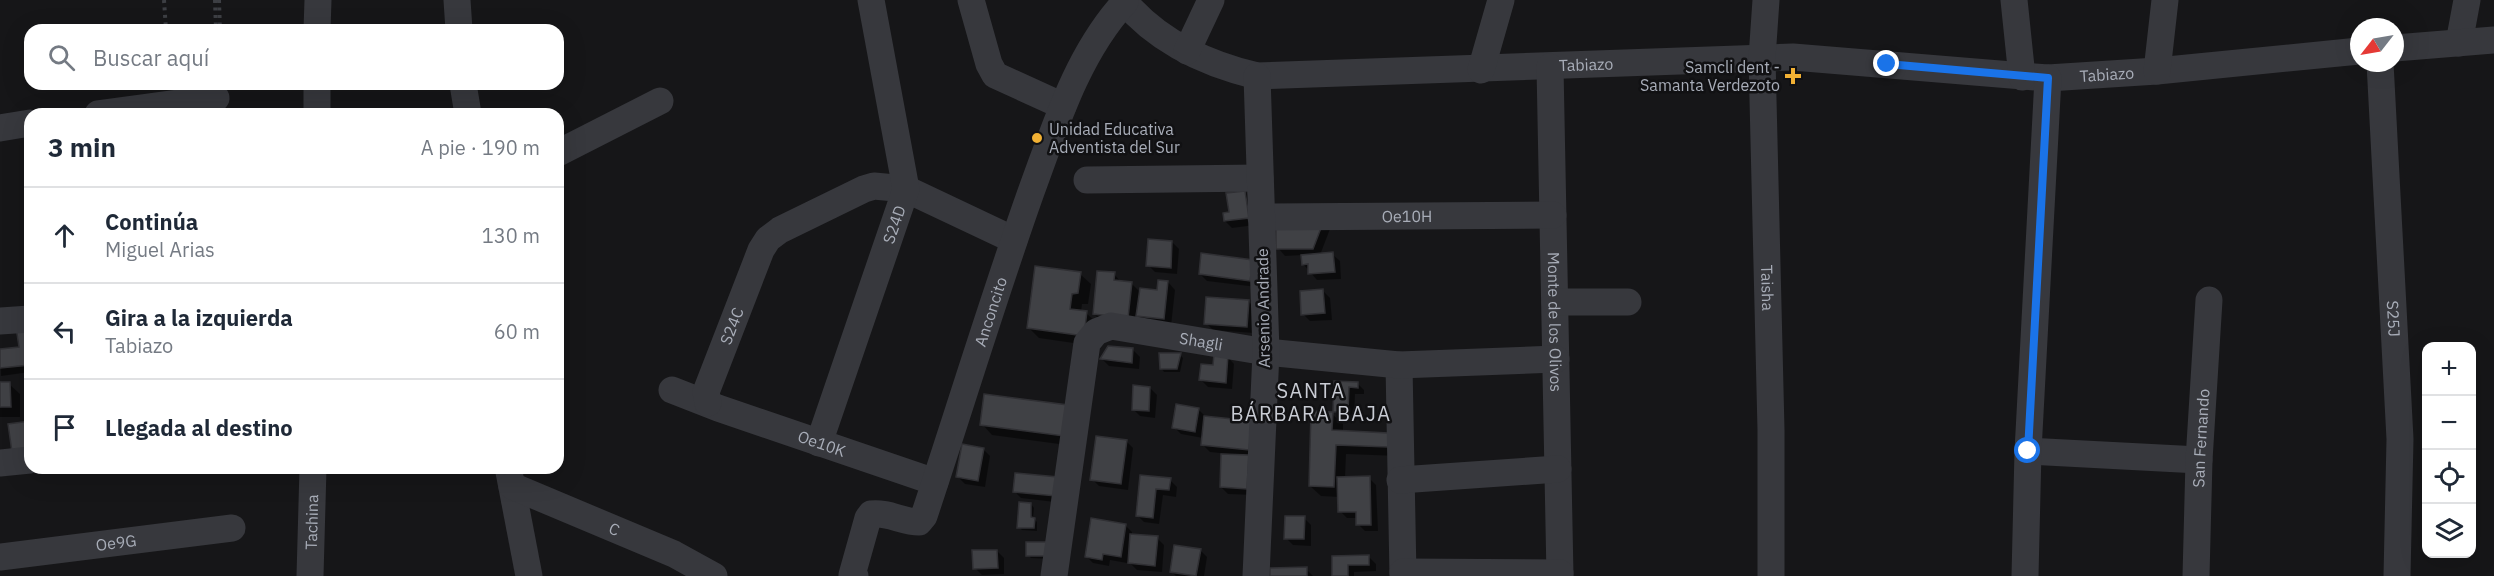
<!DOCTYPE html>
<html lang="es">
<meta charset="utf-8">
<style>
:root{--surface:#fff;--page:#f2f2f3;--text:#1f2937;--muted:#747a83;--line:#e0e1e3}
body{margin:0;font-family:"IBM Plex Sans",sans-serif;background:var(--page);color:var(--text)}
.controls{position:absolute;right:18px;bottom:18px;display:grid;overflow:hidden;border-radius:12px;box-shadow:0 6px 24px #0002}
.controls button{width:54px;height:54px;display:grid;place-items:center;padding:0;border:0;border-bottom:2px solid var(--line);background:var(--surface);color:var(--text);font:30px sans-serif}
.compass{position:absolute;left:2350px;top:18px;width:54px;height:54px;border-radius:50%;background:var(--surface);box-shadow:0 6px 24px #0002;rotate:239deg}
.stop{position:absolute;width:18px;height:18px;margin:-14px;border:4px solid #1a73e8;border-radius:50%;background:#fff}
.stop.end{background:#1a73e8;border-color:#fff;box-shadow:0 2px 6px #0008}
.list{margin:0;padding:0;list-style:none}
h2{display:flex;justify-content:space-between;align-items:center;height:78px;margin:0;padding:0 24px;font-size:26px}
h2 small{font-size:20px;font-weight:400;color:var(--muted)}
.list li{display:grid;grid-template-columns:39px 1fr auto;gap:18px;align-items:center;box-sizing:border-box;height:96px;padding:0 24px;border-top:2px solid var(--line)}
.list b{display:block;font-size:22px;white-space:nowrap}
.list p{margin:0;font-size:20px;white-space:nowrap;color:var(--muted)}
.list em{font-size:20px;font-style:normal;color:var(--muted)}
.icon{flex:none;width:33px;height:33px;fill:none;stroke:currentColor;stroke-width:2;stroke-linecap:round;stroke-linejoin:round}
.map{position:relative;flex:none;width:2494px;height:576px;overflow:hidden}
.search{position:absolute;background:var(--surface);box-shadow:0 6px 24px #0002;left:24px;top:24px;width:540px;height:66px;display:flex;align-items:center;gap:15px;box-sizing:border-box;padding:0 21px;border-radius:18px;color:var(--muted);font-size:22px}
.panel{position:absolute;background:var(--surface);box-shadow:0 6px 24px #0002;left:24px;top:108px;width:540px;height:366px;border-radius:18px}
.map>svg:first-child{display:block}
.shadow{fill:#0007}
.building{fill:#404145;stroke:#303034;stroke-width:1.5}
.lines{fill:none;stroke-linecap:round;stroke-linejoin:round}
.path{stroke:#3d3f44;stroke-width:4;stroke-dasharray:3 4.5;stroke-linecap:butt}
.minor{stroke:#37383d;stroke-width:27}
.route{stroke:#1a73e8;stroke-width:8}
.poi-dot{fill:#f2b134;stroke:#111113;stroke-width:2}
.labels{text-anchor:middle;stroke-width:5;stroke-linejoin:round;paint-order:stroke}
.street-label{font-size:16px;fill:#a8adb8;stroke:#111113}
.poi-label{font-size:16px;fill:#a8adb8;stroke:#111113;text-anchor:end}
.quarter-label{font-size:20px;letter-spacing:1.5px;fill:#c9ccd4;stroke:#111113}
</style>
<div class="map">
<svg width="2494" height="576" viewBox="0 0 2494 576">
<rect width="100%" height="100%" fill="#161618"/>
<g class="shadow">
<path d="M1245,192L1252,199L1255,225L1232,228L1225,221Z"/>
<path d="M1278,222L1330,229L1320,255L1332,254L1340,261L1341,279L1317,280L1303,264V255L1285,256L1278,248Z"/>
<path d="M1172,242L1179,249L1177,274L1155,272L1148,265Z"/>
<path d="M1252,261L1257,287L1207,281L1200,274Z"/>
<path d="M1080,274L1091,284L1088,304H1082L1081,312L1086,313L1097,323L1094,346L1039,338L1028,327Z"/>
<path d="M1114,274L1121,282L1131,283L1141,293L1158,292L1168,282L1175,290L1171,326L1145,322L1136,313L1135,325L1101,321L1094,314Z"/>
<path d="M1323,291L1330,298L1332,320L1310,321L1303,314Z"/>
<path d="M1248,301L1255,308L1254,333L1213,330L1206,323Z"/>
<path d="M30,327V372L1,376L0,351L21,349Z"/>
<path d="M1133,350L1140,357L1139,369L1109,366L1102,359Z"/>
<path d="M1180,355L1183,358L1180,372H1164L1161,368Z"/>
<path d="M1227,356L1234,364L1232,389L1208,387L1201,380Z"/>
<path d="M1336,382L1357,383L1364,390V394H1355L1354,418H1342L1335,411Z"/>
<path d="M0,384H9L20,394V417H0Z"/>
<path d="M1150,388L1157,395L1155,418L1140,416L1133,409Z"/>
<path d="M1067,407L1074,446L992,435L982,424Z"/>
<path d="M1198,409L1205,416L1251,422L1254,495L1228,494L1221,487L1229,454L1210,452L1203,445V438L1181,434L1174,427Z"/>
<path d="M1332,414L1343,424V432L1388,434L1398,456L1346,454L1345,478H1369L1376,485L1378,531H1365L1358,524V518H1347L1340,511L1339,497L1321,496L1310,486Z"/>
<path d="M1126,441L1133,448L1128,490L1099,486L1092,479Z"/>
<path d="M983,449L990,456L985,487L965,484L958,477Z"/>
<path d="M1142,476L1170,480L1177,487L1176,497L1163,495L1159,524L1144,522L1137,515Z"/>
<path d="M1058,479L1063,503L1021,498L1014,491Z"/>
<path d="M1031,504L1034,508L1033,518L1037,522V531L1022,530L1019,527Z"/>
<path d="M1304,518L1311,525V546L1293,545L1286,538Z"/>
<path d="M1125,525L1132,532V535L1157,538L1164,545L1162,572L1137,570L1128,561L1127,563L1110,560L1109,566L1093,563L1086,556Z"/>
<path d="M1027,543L1050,559L1031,558L1028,555Z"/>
<path d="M1200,550L1207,557L1204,576H1176L1171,571Z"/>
<path d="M997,551L1004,558V574L982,575L975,568Z"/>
<path d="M1369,557L1376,564V571L1354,572V576H1334L1333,558Z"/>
<path d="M1306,569L1313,576H1271Z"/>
</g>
<g class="building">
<path d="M1245,191L1249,218L1224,221L1223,213L1229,212L1226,193Z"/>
<path d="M1276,220H1324L1313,249H1276Z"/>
<path d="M1148,239L1172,241L1171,268L1146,266Z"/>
<path d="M1333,252L1335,272L1308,274V264L1302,265L1301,255Z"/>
<path d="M1201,253L1253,260L1250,281L1199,274Z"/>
<path d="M1035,266L1081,272L1078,293L1072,294L1070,309L1087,311L1084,336L1027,328Z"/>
<path d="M1097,271L1115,272L1114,280L1132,282L1128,318L1093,314Z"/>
<path d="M1158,280L1168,281L1164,319L1136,316L1140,288L1157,290Z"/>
<path d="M1323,289L1325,313L1301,315L1300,291Z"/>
<path d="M1206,297L1249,300L1247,327L1204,324Z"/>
<path d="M30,326V365L0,368V349L19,347L16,327Z"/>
<path d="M1108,346L1133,348L1132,363L1100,359Z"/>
<path d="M1159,353H1181L1177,369H1160Z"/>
<path d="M1214,354L1228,355L1226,383L1199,380L1201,364L1213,365Z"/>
<path d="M1334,381L1358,382V388L1349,387L1348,411L1333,412Z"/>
<path d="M0,382H10L11,407H0Z"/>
<path d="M1133,385L1150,387L1149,411L1132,410Z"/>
<path d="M984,394L1068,405L1064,436L980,425Z"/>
<path d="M1176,404L1199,408L1195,432L1172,428Z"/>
<path d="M1311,411L1333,412L1332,430L1388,433V447L1336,445L1334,487L1309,486Z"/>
<path d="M1204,416L1252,421L1249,450L1201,445Z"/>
<path d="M30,421V450L12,452L8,424Z"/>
<path d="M1096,436L1127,440L1121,484L1090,480Z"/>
<path d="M962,444L984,448L978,481L956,477Z"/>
<path d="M1221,454L1249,455L1247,489L1220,487Z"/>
<path d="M1015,473L1058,477L1056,496L1013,492Z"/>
<path d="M1140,475L1171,478L1169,490L1156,489L1153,518L1136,516Z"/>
<path d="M1370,476L1371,525H1356V512H1338L1337,477Z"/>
<path d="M1019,502L1031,503V517L1035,518L1034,528H1017Z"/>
<path d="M1285,516H1305L1304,539H1284Z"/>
<path d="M1091,518L1126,524L1121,557L1103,554L1102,560L1085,557Z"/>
<path d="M1130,534L1158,536L1155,566L1128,563Z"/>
<rect x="1026" y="542" width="21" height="14"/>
<path d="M1174,545L1201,549L1196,576L1170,572Z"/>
<path d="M972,550H997L998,568L973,569Z"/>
<path d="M1369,555V565H1348V576H1332V556Z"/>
<path d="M1307,567V576H1270V568Z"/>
</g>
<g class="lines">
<g class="path">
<path d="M164,0L166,30"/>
<path d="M215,0L216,30"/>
<path d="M219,0L220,30"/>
</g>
<g class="minor">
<path d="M457,0L459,30"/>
<path d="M971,0L989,64L995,75L1063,106"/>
<path id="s1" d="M1123,0C1157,41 1206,64 1257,76L1793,57L2048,78L2157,71L2359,51"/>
<path id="s2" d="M1766,0L1762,58L1771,430V576"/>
<path d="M2014,0L2022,77"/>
<path d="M317,30L318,0"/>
<path d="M2459,43L2467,0"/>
<path d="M2395,48L2494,40"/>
<path d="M1187,51L1211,0"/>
<path id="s3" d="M2380,63L2400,439L2397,576"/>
<path id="s4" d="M1550,67L1560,576"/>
<path d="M1481,70L1501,0"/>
<path d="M2157,71L2165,0"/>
<path d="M463,84L468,114"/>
<path d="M98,114L216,98"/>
<path d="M317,114V84"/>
<path d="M0,128L30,123"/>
<path d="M558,153L660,101"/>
<path d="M1087,180L1260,178"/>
<path id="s5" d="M1261,217L1553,215"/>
<path d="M1555,302H1628"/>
<path d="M0,321L30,319"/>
<path d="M1399,365L1403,576"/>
<path id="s6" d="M672,390L718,408L935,482"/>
<path id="s7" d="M708,403L706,392L761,250L768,239L780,230L864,189L874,186L906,189L1014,240"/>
<path id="s8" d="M819,443L906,189L871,0"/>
<path d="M2028,451L2199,460"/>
<path d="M0,463L30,460"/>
<path d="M509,472L529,576"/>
<path d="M1400,480L1558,469"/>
<path id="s9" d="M512,486L674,554L714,576"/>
<path id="s10" d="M0,557L232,528"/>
<path d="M1403,572L1560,573"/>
<path id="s11" d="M310,576L313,468"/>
<path id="s12" d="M855,576L852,575L868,518L871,514C888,512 903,522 919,522L924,516C960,408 993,299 1031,192C1055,127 1077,54 1125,2"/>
<path id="s13" d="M1054,576L1087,343L1096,332L1111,326L1266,352L1399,365L1556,359"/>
<path d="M1256,576L1266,352L1257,76"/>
<path d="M2025,576L2028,451L2048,78"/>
<path id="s14" d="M2196,576L2199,460L2209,300"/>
</g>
</g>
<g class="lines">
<path class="route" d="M1887,64L2048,78L2028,451"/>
</g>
<g class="poi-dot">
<path d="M1790 67h6v6h6v6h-6v6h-6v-6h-6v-6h6z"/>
<circle cx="1037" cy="138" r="6"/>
</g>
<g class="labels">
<g class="street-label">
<text dy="6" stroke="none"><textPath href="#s1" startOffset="486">Tabiazo</textPath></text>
<text dy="6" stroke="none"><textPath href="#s1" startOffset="1008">Tabiazo</textPath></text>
<text dy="6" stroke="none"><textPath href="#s5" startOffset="146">Oe10H</textPath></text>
<text dy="6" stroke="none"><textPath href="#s8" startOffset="231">S24D</textPath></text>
<text dy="6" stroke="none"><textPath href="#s2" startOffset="288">Taisha</textPath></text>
<text transform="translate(1263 308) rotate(-91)" y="6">Arsenio Andrade</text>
<text dy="6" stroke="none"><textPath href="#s12" startOffset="339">Anconcito</textPath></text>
<text dy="6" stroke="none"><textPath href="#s3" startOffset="256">S25J</textPath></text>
<text dy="6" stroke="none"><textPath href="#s4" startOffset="255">Monte de los Olivos</textPath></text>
<text dy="6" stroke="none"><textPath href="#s7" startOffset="82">S24C</textPath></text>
<text dy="6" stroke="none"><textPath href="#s13" startOffset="357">Shagli</textPath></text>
<text dy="6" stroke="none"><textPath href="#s14" startOffset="138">San Fernando</textPath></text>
<text dy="6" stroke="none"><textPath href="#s6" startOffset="159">Oe10K</textPath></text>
<text dy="6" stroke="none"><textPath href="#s11" startOffset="54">Tachina</textPath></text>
<text dy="6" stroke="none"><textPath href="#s9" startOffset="111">C</textPath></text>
<text dy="6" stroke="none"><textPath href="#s10" startOffset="117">Oe9G</textPath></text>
</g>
<g class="poi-label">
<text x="1780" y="73">Samcli dent -<tspan x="1780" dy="18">Samanta Verdezoto</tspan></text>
<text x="1049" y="135" text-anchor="start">Unidad Educativa<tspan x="1049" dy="18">Adventista del Sur</tspan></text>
</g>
<g class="quarter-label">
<text x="1311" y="398">SANTA<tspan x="1311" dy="23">BÁRBARA BAJA</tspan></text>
</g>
</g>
</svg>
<div class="controls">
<button>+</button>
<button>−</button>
<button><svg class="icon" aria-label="locate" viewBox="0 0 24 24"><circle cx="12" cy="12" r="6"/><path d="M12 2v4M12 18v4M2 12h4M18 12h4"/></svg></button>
<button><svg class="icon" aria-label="layers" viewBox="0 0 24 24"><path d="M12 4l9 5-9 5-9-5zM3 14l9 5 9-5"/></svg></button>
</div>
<svg class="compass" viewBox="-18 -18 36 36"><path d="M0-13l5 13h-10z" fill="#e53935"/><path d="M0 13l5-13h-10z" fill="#747a83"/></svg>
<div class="stop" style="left:2028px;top:451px"></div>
<div class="stop end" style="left:1887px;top:64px"></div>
<div class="search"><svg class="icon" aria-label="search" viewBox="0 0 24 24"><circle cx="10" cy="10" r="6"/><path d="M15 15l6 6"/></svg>Buscar aquí</div>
<section class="panel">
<h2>3 min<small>A pie · 190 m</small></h2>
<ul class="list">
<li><svg class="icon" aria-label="ahead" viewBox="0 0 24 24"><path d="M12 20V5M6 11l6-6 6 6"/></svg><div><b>Continúa</b><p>Miguel Arias</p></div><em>130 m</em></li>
<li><svg class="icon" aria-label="left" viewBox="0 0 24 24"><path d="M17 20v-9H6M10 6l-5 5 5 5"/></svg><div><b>Gira a la izquierda</b><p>Tabiazo</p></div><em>60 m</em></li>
<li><svg class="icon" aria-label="arrive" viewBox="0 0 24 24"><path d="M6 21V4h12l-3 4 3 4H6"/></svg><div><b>Llegada al destino</b></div></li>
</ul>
</section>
</div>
